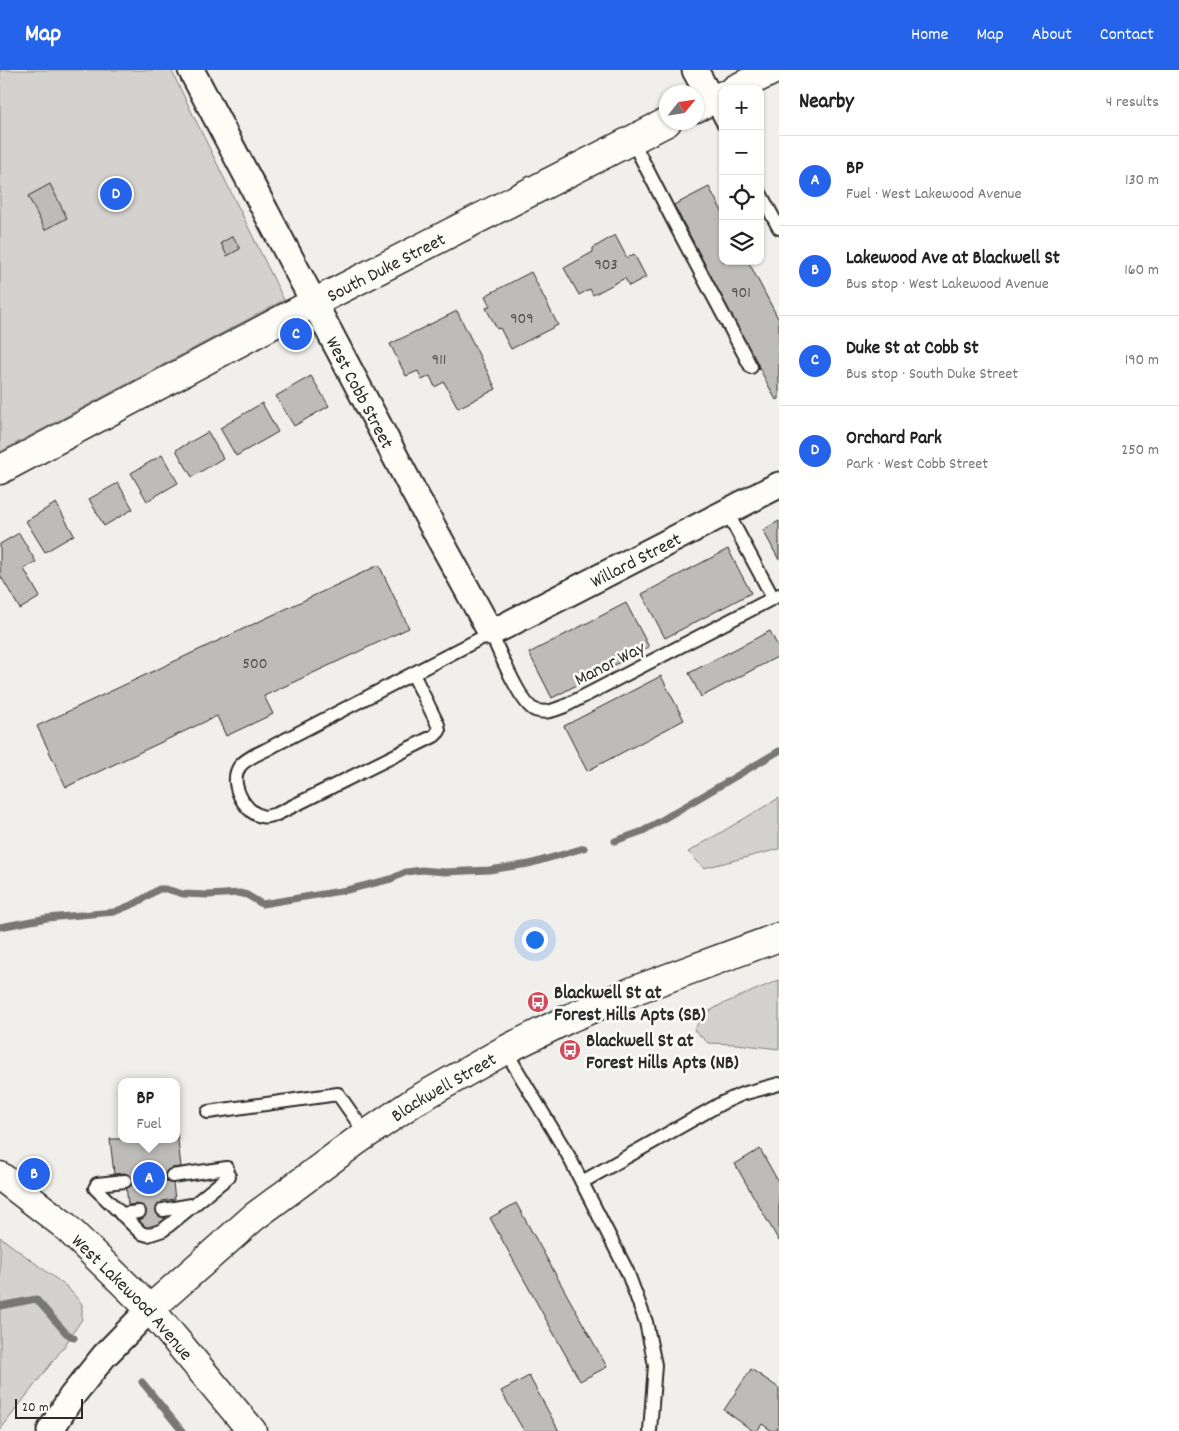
<!DOCTYPE html>
<meta charset="utf-8">
<style>
:root{--surface:#fff;--page:#f6f6f6;--text:#222;--muted:#767676;--line:#e0e0e0;--accent:#2563eb}
body{margin:0;font-family:Dekko,sans-serif;background:var(--page);color:var(--text)}
.controls{position:absolute;right:15px;top:15px;display:grid;overflow:hidden;border-radius:10px;box-shadow:0 1px 4px #0004}
.controls button{width:45px;height:45px;display:grid;place-items:center;padding:0;border:0;border-bottom:1px solid var(--line);background:var(--surface);color:var(--text);font:25px sans-serif}
.compass{position:absolute;left:659px;top:15px;width:45px;height:45px;border-radius:50%;background:var(--surface);box-shadow:0 1px 4px #0004;rotate:60deg}
.scale{position:absolute;left:15px;bottom:12px;width:68px;box-sizing:border-box;padding-left:5px;border:2px solid #2b2b2b;border-top:0;font-size:14px;line-height:18px;white-space:nowrap;color:#2b2b2b;-webkit-text-stroke:4px #fdfcf7;paint-order:stroke}
.you{position:absolute;left:534px;top:869px;width:18px;height:18px;margin:-12px;border:4px solid #fff;border-radius:50%;background:#1a73e8;box-shadow:0 0 0 8px #1a73e833}
.badge{display:grid;place-items:center;width:32px;height:32px;border-radius:50%;background:var(--accent);color:#fff;font-size:16px;font-weight:700}
.pin{position:absolute;translate:-50% -50%;border:2px solid #fff;box-shadow:0 1px 5px #0006}
.popup{position:absolute;left:118px;top:1008px;width:62px;height:65px;box-sizing:border-box;display:grid;place-content:center;border-radius:10px;background:var(--surface);filter:drop-shadow(0 1px 4px #0005);font-size:16px;white-space:nowrap;color:var(--muted)}
.popup b{font-size:19px;color:var(--text)}
.popup::after{content:'';position:absolute;left:50%;top:100%;margin-left:-10px;border:10px solid transparent;border-top-color:var(--surface)}
.list{margin:0;padding:0;list-style:none}
h2{display:flex;justify-content:space-between;align-items:center;height:65px;margin:0;padding:0 20px;font-size:21px}
h2 small{font-size:16px;font-weight:400;color:var(--muted)}
.list li{display:grid;grid-template-columns:32px 1fr auto;gap:15px;align-items:center;box-sizing:border-box;height:90px;padding:0 20px;border-top:1px solid var(--line)}
.list b{display:block;font-size:19px;white-space:nowrap}
.list p{margin:0;font-size:16px;white-space:nowrap;color:var(--muted)}
.list em{font-size:16px;font-style:normal;color:var(--muted)}
.icon{flex:none;width:28px;height:28px;fill:none;stroke:currentColor;stroke-width:2;stroke-linecap:round;stroke-linejoin:round}
.map{position:relative;flex:none;width:779px;height:1361px;overflow:hidden}
header{display:flex;align-items:center;gap:30px;box-sizing:border-box;height:70px;padding:0 25px;background:var(--accent);color:#fff}
header strong{font-size:24px}
nav{display:flex;gap:28px;margin-inline-start:auto;font-size:18px}
main{display:flex}
aside{flex:1;background:var(--surface)}
.map>svg:first-child{display:block}
.green{fill:#d3d2cf;stroke:#7f7e7d}
.lines{fill:none;stroke-linecap:round;stroke-linejoin:round}
.stream{stroke:#777775;stroke-width:7}
.building{fill:#bdbcb8;stroke:#2b2b2b}
.lane-casing{stroke:#2b2b2b;stroke-width:16}
.street-casing{stroke:#2b2b2b;stroke-width:29}
.secondary-casing{stroke:#2b2b2b;stroke-width:31}
.primary-casing{stroke:#2b2b2b;stroke-width:31}
.lane{stroke:#fdfcf7;stroke-width:12}
.street{stroke:#fdfcf7;stroke-width:25}
.secondary{stroke:#fdfcf7;stroke-width:28}
.primary{stroke:#fdfcf7;stroke-width:28}
.labels{text-anchor:middle;stroke-width:5;stroke-linejoin:round;paint-order:stroke}
.number-label{font-size:16px;fill:#504f4e}
.street-label{font-size:19px;fill:#2b2b2b;stroke:#fdfcf7}
.poi-label{font-size:19px;font-weight:bold;fill:#2b2b2b;stroke:#fdfcf7;text-anchor:start}
</style>
<header>
<strong>Map</strong>
<nav><a>Home</a><a>Map</a><a>About</a><a>Contact</a></nav>
</header>
<main>
<div class="map">
<svg width="779" height="1361" viewBox="0 0 779 1361">
<rect width="100%" height="100%" fill="#f0efeb"/>
<filter id="ink" filterUnits="userSpaceOnUse"><feTurbulence type="fractalNoise" baseFrequency=".02" numOctaves="2"/><feDisplacementMap in="SourceGraphic" scale="10" xChannelSelector="R" yChannelSelector="G"/><feConvolveMatrix kernelMatrix="1 2 1 2 8 2 1 2 1" color-interpolation-filters="sRGB"/></filter>
<g filter="url(#ink)">
<g class="green">
<path d="M0,0H171L284,230L0,382Z"/>
<path d="M779,728V779L704,798L688,782Z"/>
<path d="M779,910V979L737,974L708,973L694,960L703,945L720,935Z"/>
<path d="M0,1167L67,1217L82,1234V1249L63,1278L0,1360Z"/>
</g>
<g class="lines">
<g class="stream">
<path d="M615,771L643,761L779,681"/>
<path d="M0,857L47,848L114,842L136,833L159,819H166L183,824L209,825L239,823L247,825L262,834L347,820L391,809L406,802L422,800L445,802L489,800L529,794L584,778"/>
<path d="M0,1236L36,1229L66,1263L74,1268"/>
<path d="M142,1312L182,1361"/>
</g>
</g>
<g class="building">
<path d="M50,114L67,148L45,160L28,126Z"/>
<path d="M709,117L723,143V191H748L779,250V329L776,330L674,135Z"/>
<path d="M615,165L627,188L634,184L646,207L629,216L625,208L593,225L590,219L579,225L564,198L593,182V178Z"/>
<path d="M233,166L240,179L227,186L221,173Z"/>
<path d="M531,202L558,255L511,279L500,258L497,259L486,238L490,236L485,226Z"/>
<path d="M457,241L496,319L458,338L444,312L435,317L430,306L422,310L418,301L406,306L390,274Z"/>
<path d="M311,306L329,336L294,356L276,326Z"/>
<path d="M262,333L278,362L236,386L220,358Z"/>
<path d="M208,362L223,388L192,407L176,380Z"/>
<path d="M162,385L178,413L147,431L131,403Z"/>
<path d="M118,413L133,439L104,456L89,429Z"/>
<path d="M56,433L74,465L45,482L26,451Z"/>
<path d="M779,451V490L763,460Z"/>
<path d="M19,463L36,492L24,499L40,527L20,539L0,505V474Z"/>
<path d="M728,479L751,523L665,568L642,524Z"/>
<path d="M379,495L409,558L264,626L273,644L226,666L217,646L66,717L37,656Z"/>
<path d="M626,533L649,577L552,628L529,583Z"/>
<path d="M770,561L779,579V586L701,627L689,603Z"/>
<path d="M661,606L684,650L587,701L564,656Z"/>
<path d="M177,1062L181,1097L171,1098L175,1129L162,1131L165,1156L141,1159L138,1134L128,1135L125,1103L114,1104L110,1069H176Z"/>
<path d="M760,1079L779,1113V1171L735,1094Z"/>
<path d="M516,1133L607,1297L580,1311L490,1148Z"/>
<path d="M751,1299L779,1318V1356L775,1361H772L762,1354L757,1361H753L724,1340Z"/>
<path d="M529,1306L559,1361H524L501,1321Z"/>
</g>
<g class="lines">
<g class="lane-casing">
<g id="lane">
<path d="M711,30L723,53"/>
<path d="M632,70L677,158L751,297"/>
<path d="M760,123L779,158"/>
<path d="M727,442L773,528"/>
<path d="M413,604L438,655L439,661L434,666L277,744C272,745 266,748 261,746C244,742 228,712 240,696C247,687 263,682 273,676L491,563C498,579 521,635 535,640C546,644 555,640 565,636L779,525"/>
<path d="M505,980L568,1085L627,1201L646,1252L655,1295L650,1361"/>
<path d="M208,1042L338,1024L366,1064"/>
<path d="M172,1106L227,1098"/>
<path d="M582,1112L722,1033L742,1024L779,1014"/>
<path d="M97,1114L125,1111"/>
<path d="M95,1118L141,1163L148,1165L163,1160L229,1106"/>
<path d="M163,1140L192,1135"/>
<path d="M121,1144L139,1142"/>
</g>
</g>
<g class="street-casing">
<g id="street">
<path id="s1" d="M191,0L415,424L491,563L779,415"/>
<path d="M695,0L711,30"/>
<path d="M50,1361L72,1326L104,1286L150,1239"/>
</g>
</g>
<g class="secondary-casing">
<g id="secondary">
<path d="M735,19L774,0"/>
<path d="M696,38L723,25"/>
<path id="s2" d="M0,400L294,243L667,52"/>
<path id="s3" d="M150,1239L254,1147L355,1072L415,1031L505,980L570,948L638,919L779,867"/>
</g>
</g>
<g class="primary-casing">
<g id="primary">
<path id="s4" d="M0,1106L64,1155L150,1239L252,1361"/>
</g>
</g>
<use href="#lane" class="lane"/>
<use href="#street" class="street"/>
<use href="#secondary" class="secondary"/>
<use href="#primary" class="primary"/>
</g>
</g>
<defs>
<g id="bus-disc" transform="scale(1.125)"><circle r="9.5" fill="#d1495b" stroke="#fdfcf7"/><path d="M-5-6H5V4H4V6H2V4H-2V6H-4V4H-5ZM-3.5-4V0h7V-4ZM-3.5 1.2v1.5H-2V1.2ZM2 1.2v1.5H3.5V1.2Z" fill="#fff"/></g>
</defs>
<g fill-rule="evenodd">
<use href="#bus-disc" x="538" y="932"/>
<use href="#bus-disc" x="570" y="980"/>
</g>
<g class="labels">
<g class="number-label">
<text x="606" y="199">903</text>
<text x="741" y="227">901</text>
<text x="522" y="253">909</text>
<text x="439" y="294">911</text>
<text x="255" y="598">500</text>
</g>
<g class="street-label">
<text dy="7" stroke="none"><textPath href="#s2" startOffset="436">South Duke Street</textPath></text>
<text dy="7" stroke="none"><textPath href="#s1" startOffset="364">West Cobb Street</textPath></text>
<text dy="7" stroke="none"><textPath href="#s1" startOffset="800">Willard Street</textPath></text>
<text transform="translate(609 592) rotate(-27)" y="7">Manor Way</text>
<text dy="7" stroke="none"><textPath href="#s3" startOffset="369">Blackwell Street</textPath></text>
<text dy="7" stroke="none"><textPath href="#s4" startOffset="180">West Lakewood Avenue</textPath></text>
</g>
<g class="poi-label">
<text x="554" y="928">Blackwell St at<tspan x="554" dy="22">Forest Hills Apts (SB)</tspan></text>
<text x="586" y="976">Blackwell St at<tspan x="586" dy="22">Forest Hills Apts (NB)</tspan></text>
</g>
</g>
</svg>
<div class="controls">
<button>+</button>
<button>−</button>
<button><svg class="icon" aria-label="locate" viewBox="0 0 24 24"><circle cx="12" cy="12" r="6"/><path d="M12 2v4M12 18v4M2 12h4M18 12h4"/></svg></button>
<button><svg class="icon" aria-label="layers" viewBox="0 0 24 24"><path d="M12 4l9 5-9 5-9-5zM3 14l9 5 9-5"/></svg></button>
</div>
<svg class="compass" viewBox="-18 -18 36 36"><path d="M0-13l5 13h-10z" fill="#e53935"/><path d="M0 13l5-13h-10z" fill="#767676"/></svg>
<div class="scale">20 m</div>
<div class="you"></div>
<div class="pin badge" style="left:149px;top:1108px">A</div>
<div class="popup"><b>BP</b>Fuel</div>
<div class="pin badge" style="left:34px;top:1104px">B</div>
<div class="pin badge" style="left:296px;top:264px">C</div>
<div class="pin badge" style="left:116px;top:124px">D</div>
</div>
<aside>
<h2>Nearby<small>4 results</small></h2>
<ul class="list">
<li><span class="badge">A</span><div><b>BP</b><p>Fuel · West Lakewood Avenue</p></div><em>130 m</em></li>
<li><span class="badge">B</span><div><b>Lakewood Ave at Blackwell St</b><p>Bus stop · West Lakewood Avenue</p></div><em>160 m</em></li>
<li><span class="badge">C</span><div><b>Duke St at Cobb St</b><p>Bus stop · South Duke Street</p></div><em>190 m</em></li>
<li><span class="badge">D</span><div><b>Orchard Park</b><p>Park · West Cobb Street</p></div><em>250 m</em></li>
</ul>
</aside>
</main>
